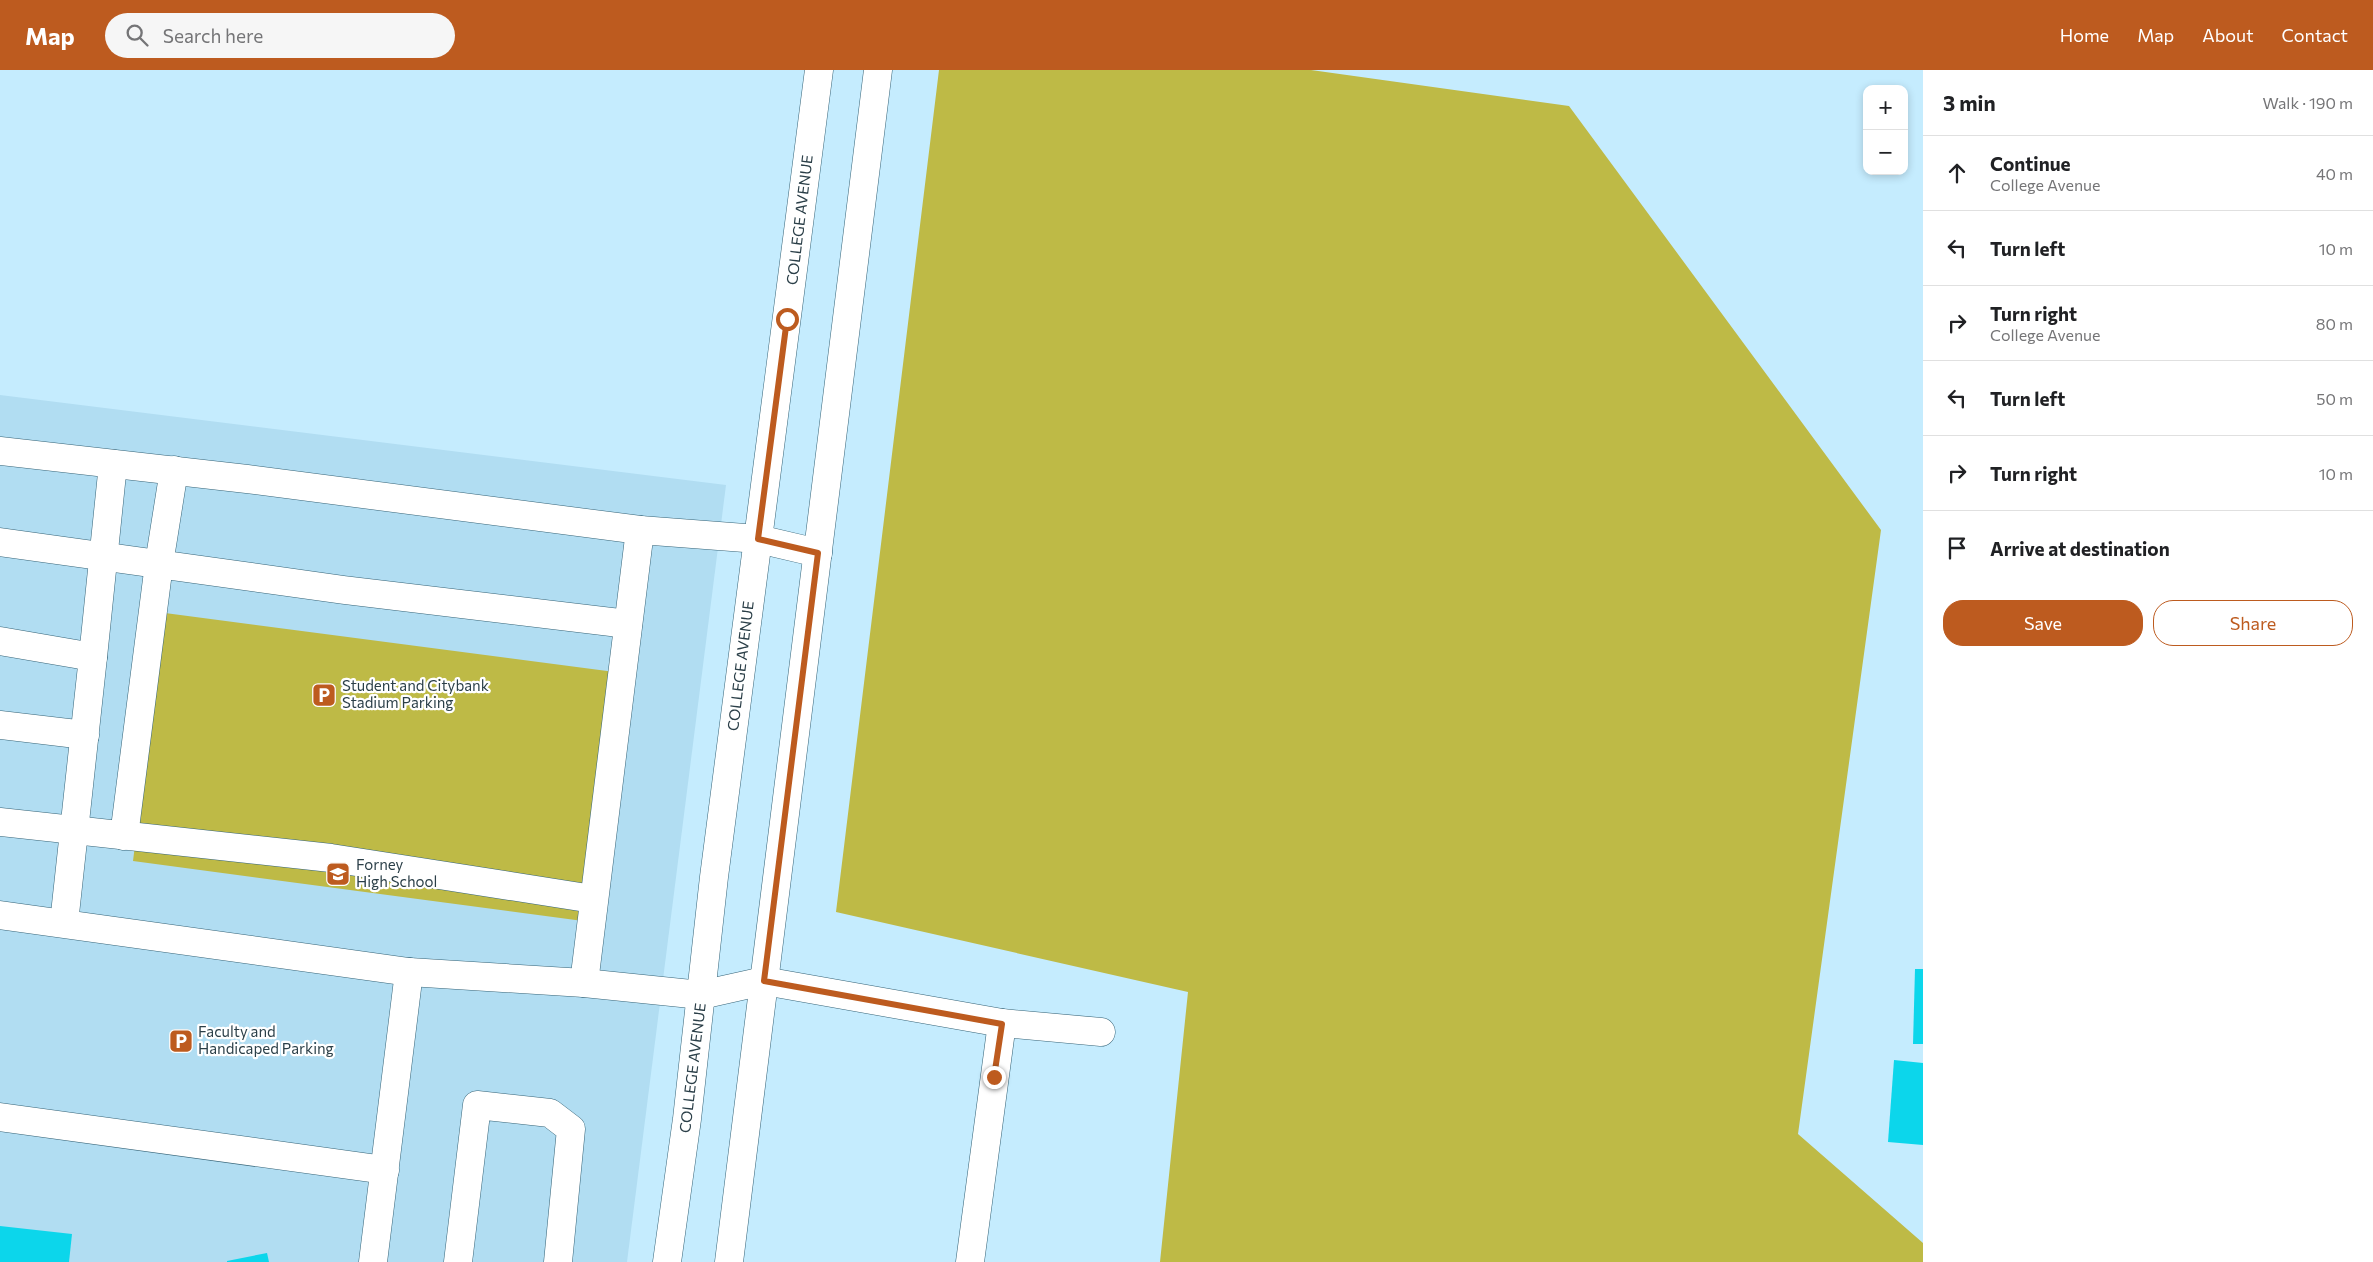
<!DOCTYPE html>
<meta charset="utf-8">
<style>
:root{--surface:#fff;--page:#f6f6f6;--text:#202124;--muted:#757577;--line:#e0e0e0;--accent:#bd5b1f}
body{margin:0;font-family:Commissioner,sans-serif;background:var(--page);color:var(--text)}
.controls{position:absolute;right:15px;top:15px;display:grid;overflow:hidden;border-radius:10px;box-shadow:0 2px 8px #0003}
.controls button{width:45px;height:45px;display:grid;place-items:center;padding:0;border:0;border-bottom:1px solid var(--line);background:var(--surface);color:var(--text);font:25px sans-serif}
.stop{position:absolute;width:15px;height:15px;margin:-11px;border:4px solid #bd5b1f;border-radius:50%;background:#fff}
.stop.end{background:#bd5b1f;border-color:#fff;box-shadow:0 1px 5px #0008}
.list{margin:0;padding:0;list-style:none}
h2{display:flex;justify-content:space-between;align-items:center;height:65px;margin:0;padding:0 20px;font-size:21px}
h2 small{font-size:16px;font-weight:400;color:var(--muted)}
.list li{display:grid;grid-template-columns:32px 1fr auto;gap:15px;align-items:center;box-sizing:border-box;height:75px;padding:0 20px;border-top:1px solid var(--line)}
.list b{display:block;font-size:19px;white-space:nowrap}
.list p{margin:0;font-size:16px;white-space:nowrap;color:var(--muted)}
.list em{font-size:16px;font-style:normal;color:var(--muted)}
.actions{display:flex;gap:10px;padding:15px 20px}
.actions a{flex:1;padding:11px 0;border:1px solid var(--accent);border-radius:20px;text-align:center;font-size:18px;color:var(--accent)}
.actions .main{background:var(--accent);color:#fff}
.icon{flex:none;width:28px;height:28px;fill:none;stroke:currentColor;stroke-width:2;stroke-linecap:round;stroke-linejoin:round}
.map{position:relative;flex:none;width:1923px;height:1192px;overflow:hidden}
header{display:flex;align-items:center;gap:30px;box-sizing:border-box;height:70px;padding:0 25px;background:var(--accent);color:#fff}
header strong{font-size:24px}
nav{display:flex;gap:28px;margin-inline-start:auto;font-size:18px}
.search{width:350px;height:45px;background:var(--page);display:flex;align-items:center;gap:12px;box-sizing:border-box;padding:0 18px;border-radius:28px;color:var(--muted);font-size:19px}
main{display:flex}
aside{flex:1;background:var(--surface)}
.map>svg:first-child{display:block}
.built{fill:#b1ddf2}
.green{fill:#beba46}
.building{fill:#0cd6eb}
.lines{fill:none;stroke-linecap:round;stroke-linejoin:round}
.minor-casing{stroke:#366478;stroke-width:29}
.major-casing{stroke:#366478;stroke-width:29}
.minor{stroke:#fff;stroke-width:28}
.major{stroke:#fff;stroke-width:28}
.route{stroke:#bd5b1f;stroke-width:6}
.labels{text-anchor:middle;stroke-width:4.5;stroke-linejoin:round;paint-order:stroke}
.street-label{font-size:15px;fill:#2b3f48;stroke:#fff}
.poi-label{font-size:15px;fill:#2b3f48;stroke:#fff;text-anchor:start}
</style>
<header>
<strong>Map</strong>
<div class="search"><svg class="icon" aria-label="search" viewBox="0 0 24 24"><circle cx="10" cy="10" r="6"/><path d="M15 15l6 6"/></svg>Search here</div>
<nav><a>Home</a><a>Map</a><a>About</a><a>Contact</a></nav>
</header>
<main>
<div class="map">
<svg width="1923" height="1192" viewBox="0 0 1923 1192">
<rect width="100%" height="100%" fill="#c5ecfe"/>
<path class="built" d="M0,325L726,415L627,1192H0Z"/>
<g class="green">
<path d="M939,0H1311L1569,36L1881,460L1798,1064L1923,1173V1192H1160L1188,922L836,842Z"/>
<path d="M165,543L630,604L598,853L133,791Z"/>
</g>
<g class="building">
<path d="M1915,899H1923V974H1913Z"/>
<path d="M1894,990L1923,993V1075L1888,1072Z"/>
<path d="M0,1156L72,1164L69,1192H0Z"/>
<path d="M267,1183L269,1192H227V1191Z"/>
</g>
<g class="lines">
<g class="minor-casing">
<g id="minor">
<path d="M0,381L247,409L640,460"/>
<path d="M0,472L344,520L628,554"/>
<path d="M0,571L93,587L113,394"/>
<path d="M0,655L85,665"/>
<path d="M0,752L331,788L593,829"/>
<path d="M124,766L159,494L174,400"/>
<path d="M0,845L409,902L584,913L701,925"/>
<path d="M64,853L93,587"/>
<path d="M764,911L1002,953L970,1192"/>
<path d="M584,913L640,460L758,469"/>
<path d="M1002,953L1101,962"/>
<path d="M0,1047L385,1100"/>
<path d="M373,1192L409,902"/>
<path d="M458,1192L477,1035L550,1043L571,1059L558,1192"/>
</g>
</g>
<g class="major-casing">
<g id="major">
<path d="M758,469L818,483"/>
<path d="M701,925L764,911"/>
<path d="M667,1192L687,1049L714,807L819,0"/>
<path d="M729,1192L878,0"/>
</g>
</g>
<use href="#minor" class="minor"/>
<use href="#major" class="major"/>
</g>
<g class="lines">
<path class="route" d="M787,249L758,469L818,483L764,911L1002,954L994,1007"/>
</g>
<defs>
<g id="parking-square" transform="scale(1.25)"><rect x="-9" y="-9" width="18" height="18" rx="4" fill="#bd5b1f" stroke="#fff"/><path d="M-3.5-5.5H1a3.5 3.5 0 0 1 0 7H-1V5.5H-3.5ZM-1-3.4V-.6H.8a1.4 1.4 0 0 0 0-2.8Z" fill="#fff"/></g>
<g id="school-square" transform="scale(1.25)"><rect x="-9" y="-9" width="18" height="18" rx="4" fill="#bd5b1f" stroke="#fff"/><path d="M0-5L7-2L0 1L-7-2ZM-4 1L0 2.5L4 1V4Q0 6-4 4Z" fill="#fff"/></g>
</defs>
<g fill-rule="evenodd">
<use href="#parking-square" x="324" y="625"/>
<use href="#school-square" x="338" y="804"/>
<use href="#parking-square" x="181" y="971"/>
</g>
<g class="labels">
<g class="street-label">
<text transform="translate(800 150) rotate(-83)" y="5">COLLEGE AVENUE</text>
<text transform="translate(741 596) rotate(-83)" y="5">COLLEGE AVENUE</text>
<text transform="translate(693 998) rotate(-83)" y="5">COLLEGE AVENUE</text>
</g>
<g class="poi-label">
<text x="342" y="621">Student and Citybank<tspan x="342" dy="17">Stadium Parking</tspan></text>
<text x="356" y="800">Forney<tspan x="356" dy="17">High School</tspan></text>
<text x="198" y="967">Faculty and<tspan x="198" dy="17">Handicaped Parking</tspan></text>
</g>
</g>
</svg>
<div class="controls">
<button>+</button>
<button>−</button>
</div>
<div class="stop" style="left:787px;top:249px"></div>
<div class="stop end" style="left:994px;top:1007px"></div>
</div>
<aside>
<h2>3 min<small>Walk · 190 m</small></h2>
<ul class="list">
<li><svg class="icon" aria-label="ahead" viewBox="0 0 24 24"><path d="M12 20V5M6 11l6-6 6 6"/></svg><div><b>Continue</b><p>College Avenue</p></div><em>40 m</em></li>
<li><svg class="icon" aria-label="left" viewBox="0 0 24 24"><path d="M17 20v-9H6M10 6l-5 5 5 5"/></svg><div><b>Turn left</b></div><em>10 m</em></li>
<li><svg class="icon" aria-label="right" viewBox="0 0 24 24"><path d="M7 20v-9h11M14 6l5 5-5 5"/></svg><div><b>Turn right</b><p>College Avenue</p></div><em>80 m</em></li>
<li><svg class="icon" aria-label="left" viewBox="0 0 24 24"><path d="M17 20v-9H6M10 6l-5 5 5 5"/></svg><div><b>Turn left</b></div><em>50 m</em></li>
<li><svg class="icon" aria-label="right" viewBox="0 0 24 24"><path d="M7 20v-9h11M14 6l5 5-5 5"/></svg><div><b>Turn right</b></div><em>10 m</em></li>
<li><svg class="icon" aria-label="arrive" viewBox="0 0 24 24"><path d="M6 21V4h12l-3 4 3 4H6"/></svg><div><b>Arrive at destination</b></div></li>
</ul>
<div class="actions"><a class="main">Save</a><a>Share</a></div>
</aside>
</main>
